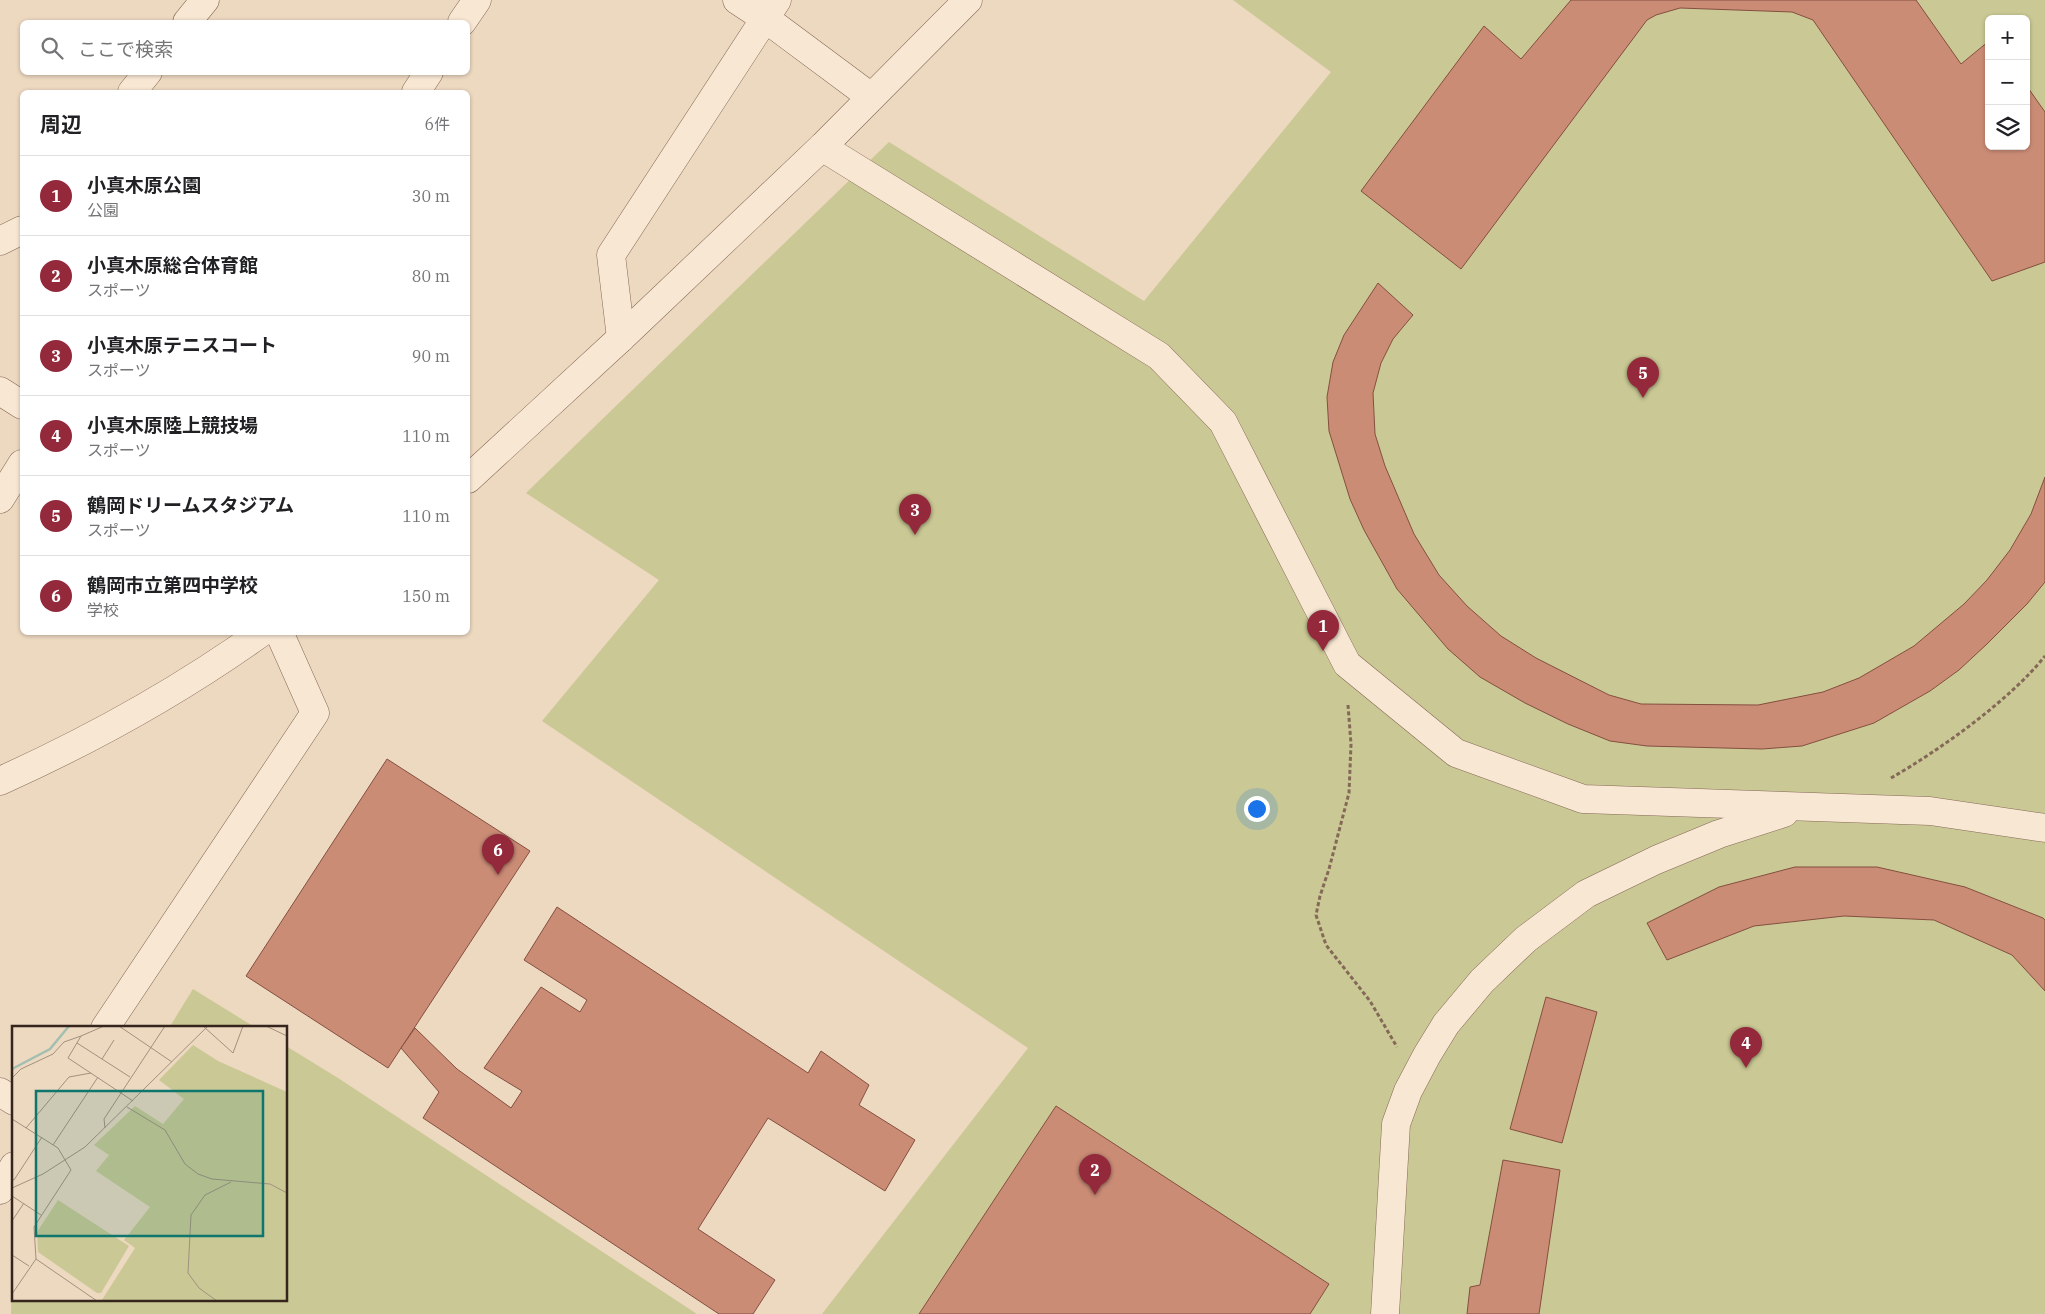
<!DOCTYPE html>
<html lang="ja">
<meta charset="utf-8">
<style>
:root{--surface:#fff;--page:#f2f2f2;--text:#202124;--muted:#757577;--line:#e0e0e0;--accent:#93293b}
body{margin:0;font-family:"IBM Plex Serif","Noto Sans JP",serif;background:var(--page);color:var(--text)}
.controls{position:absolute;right:15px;top:15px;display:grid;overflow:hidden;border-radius:8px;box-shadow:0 1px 4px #0004}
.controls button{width:45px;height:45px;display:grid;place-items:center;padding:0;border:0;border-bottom:1px solid var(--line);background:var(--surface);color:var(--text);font:25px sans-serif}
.you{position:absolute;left:1256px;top:808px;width:18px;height:18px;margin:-12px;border:4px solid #fff;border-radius:50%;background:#1a73e8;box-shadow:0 0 0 8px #1a73e833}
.badge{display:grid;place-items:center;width:32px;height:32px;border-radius:50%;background:var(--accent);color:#fff;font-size:16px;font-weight:700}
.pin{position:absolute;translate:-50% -41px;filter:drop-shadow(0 1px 2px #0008)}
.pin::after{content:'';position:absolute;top:26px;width:18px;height:15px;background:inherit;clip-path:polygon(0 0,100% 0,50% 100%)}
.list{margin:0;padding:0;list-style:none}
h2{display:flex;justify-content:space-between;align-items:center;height:65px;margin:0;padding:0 20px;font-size:21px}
h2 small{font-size:16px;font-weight:400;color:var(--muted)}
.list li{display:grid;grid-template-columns:32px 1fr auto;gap:15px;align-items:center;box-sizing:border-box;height:80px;padding:0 20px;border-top:1px solid var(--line)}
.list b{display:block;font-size:19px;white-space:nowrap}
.list p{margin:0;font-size:16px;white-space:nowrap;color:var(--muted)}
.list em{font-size:16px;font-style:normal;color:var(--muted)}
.icon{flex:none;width:28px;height:28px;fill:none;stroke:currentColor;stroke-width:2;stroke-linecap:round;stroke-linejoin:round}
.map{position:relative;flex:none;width:2045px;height:1314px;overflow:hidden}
.search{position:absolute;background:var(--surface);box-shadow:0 1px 4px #0004;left:20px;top:20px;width:450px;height:55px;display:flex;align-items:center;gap:12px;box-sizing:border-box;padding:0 18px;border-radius:8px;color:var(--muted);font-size:19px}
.panel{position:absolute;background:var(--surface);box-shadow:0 1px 4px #0004;left:20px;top:90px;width:450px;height:545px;border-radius:8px}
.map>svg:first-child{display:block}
.green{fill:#cac894;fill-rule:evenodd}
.building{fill:#cb8c76;stroke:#844f3f}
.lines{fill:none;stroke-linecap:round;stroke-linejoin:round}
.minor-casing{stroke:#856958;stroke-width:29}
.path{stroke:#856958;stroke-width:3;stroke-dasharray:4 2.5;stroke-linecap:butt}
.minor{stroke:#f8e7d3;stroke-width:28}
.inset-river{fill:none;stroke:#a3bfb2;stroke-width:2.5}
.inset-road{fill:none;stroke:#a3907f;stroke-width:1}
.view{fill:#0f766e;fill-opacity:0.15;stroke:#0f766e;stroke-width:2.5}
.inset-edge{fill:none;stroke:#35251d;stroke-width:2.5}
</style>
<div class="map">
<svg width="2045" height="1314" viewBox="0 0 2045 1314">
<rect width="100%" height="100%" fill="#edd8c0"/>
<g class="green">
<path d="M1233,0H2045V1314H822L1028,1048L542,721L659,580L526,493L889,142L1144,301L1331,72ZM1989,19H2026V146H1989Z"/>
<path d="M193,989L256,1028H169Z"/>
<path d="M286,1046L338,1078L697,1314H11L12,1277L14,1274V1300H286Z"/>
</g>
<g class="building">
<path d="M1571,0H1916L1961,64L1989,41V146H2026V85L2045,112V262L1992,281L1813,20L1792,12L1680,8L1656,15L1647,20L1461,269L1361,191L1484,26L1521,59Z"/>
<path d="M1378,283L1413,315L1393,339L1381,363L1373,393L1375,434L1385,466L1414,534L1439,575L1467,606L1501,636L1536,658L1609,695L1641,704L1758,705L1823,692L1859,678L1914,646L1964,604L1987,580L2010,550L2031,514L2045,477V582L2027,604L1987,644L1959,670L1930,691L1874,723L1802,746L1762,749L1647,746L1610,741L1568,724L1525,703L1480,677L1448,649L1397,589L1364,530L1350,499L1329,431L1327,397L1333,362L1344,335Z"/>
<path d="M387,759L530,851L388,1068L246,976Z"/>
<path d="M1795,867H1877L1965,887L2043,918L2045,920V991L2012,955L1934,920L1844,916L1754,926L1667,960L1647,923L1719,887Z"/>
<path d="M557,907L808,1073L821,1051L869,1085L859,1105L915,1140L885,1191L768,1118L698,1229L775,1280L753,1314H719L423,1118L439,1092L401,1048L415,1028L457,1069L511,1108L522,1091L484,1068L541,987L580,1012L587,1000L524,960Z"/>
<path d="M1546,997L1597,1012L1562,1143L1510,1129Z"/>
<path d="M1056,1106L1329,1284L1310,1314H919Z"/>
<path d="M1503,1160L1560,1170L1539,1314H1467L1470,1287L1480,1285Z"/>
</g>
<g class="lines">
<g class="minor-casing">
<g id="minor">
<path d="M737,0L766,19L871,97"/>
<path d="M187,22L205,0"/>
<path d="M462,22L477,0"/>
<path d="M132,92L148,72"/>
<path d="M416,92L429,72"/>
<path d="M822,147L1159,356L1223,422L1347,664L1456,753L1583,799L1930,811L2045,828"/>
<path d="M0,241L22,230"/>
<path d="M621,338L611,255L777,0"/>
<path d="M0,391L22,405"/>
<path d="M468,479L621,338L822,147L968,0"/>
<path d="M0,499L22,464"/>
<path d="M0,781C91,740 181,690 262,632"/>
<path d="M105,1028L315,713L279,632"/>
<path d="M0,1092L14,1101"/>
<path d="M0,1190L14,1166"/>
<path d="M1385,1314L1396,1124L1408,1091L1427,1055L1446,1024L1482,981L1526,939L1586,894L1656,860L1719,834L1784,813"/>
</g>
</g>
<g class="path">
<path d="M1348,705L1351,744L1349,793L1329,869L1320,896L1316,915L1326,945L1370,1001L1397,1047"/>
<path d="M1891,778C1940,750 2010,700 2045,656"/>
</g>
<use href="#minor" class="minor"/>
</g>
<g transform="translate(12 1026)">
<rect width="275" height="275" fill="#edd8c0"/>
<path d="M181,19L206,35L275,66V275L90,274L123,222L112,214L138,181L84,145L97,129L82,119L123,80L151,98L172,73L147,54ZM46,174L117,220L89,267H85L26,226L25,206Z" fill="#cac894"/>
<path class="inset-river" d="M0,43L38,23L57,0"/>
<path class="inset-road" d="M92,0L69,10L56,32L121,75M107,0L160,36M191,0L221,27L231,0M254,0L275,10M65,17L118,51M90,33L102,14M0,52L9,43L41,28L52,16L69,10M115,81L153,104L173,138L186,148L200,153L258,158L275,167M0,93L46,122L59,144L22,201L24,233L85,275M14,102L57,51L79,47M93,102L92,93L153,0M41,119L86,51M0,153L2,154L30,111M0,162L31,148L73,121L196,0M0,170L29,189M0,195L12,177M0,229L17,240M0,268L24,233M205,275L187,262L176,247L179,189L193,169L219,156"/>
<path class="view" d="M24,65H251V210H24Z"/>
<rect width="275" height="275" class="inset-edge"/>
</g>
</svg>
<div class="controls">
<button>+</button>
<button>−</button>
<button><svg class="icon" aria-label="layers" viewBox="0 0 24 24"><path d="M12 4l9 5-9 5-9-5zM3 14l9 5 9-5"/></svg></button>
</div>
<div class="you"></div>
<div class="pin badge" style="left:1323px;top:651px">1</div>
<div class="pin badge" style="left:1095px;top:1195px">2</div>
<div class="pin badge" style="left:915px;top:535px">3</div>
<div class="pin badge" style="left:1746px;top:1068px">4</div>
<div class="pin badge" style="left:1643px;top:398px">5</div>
<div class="pin badge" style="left:498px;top:875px">6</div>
<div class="search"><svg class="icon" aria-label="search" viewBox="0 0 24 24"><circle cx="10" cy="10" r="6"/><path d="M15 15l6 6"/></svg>ここで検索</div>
<section class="panel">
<h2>周辺<small>6件</small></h2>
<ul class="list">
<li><span class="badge">1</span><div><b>小真木原公園</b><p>公園</p></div><em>30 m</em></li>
<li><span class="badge">2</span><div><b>小真木原総合体育館</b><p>スポーツ</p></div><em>80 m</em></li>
<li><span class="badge">3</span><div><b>小真木原テニスコート</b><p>スポーツ</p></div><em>90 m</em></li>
<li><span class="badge">4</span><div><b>小真木原陸上競技場</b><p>スポーツ</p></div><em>110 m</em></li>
<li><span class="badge">5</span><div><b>鶴岡ドリームスタジアム</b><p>スポーツ</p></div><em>110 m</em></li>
<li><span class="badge">6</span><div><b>鶴岡市立第四中学校</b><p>学校</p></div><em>150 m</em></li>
</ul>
</section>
</div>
